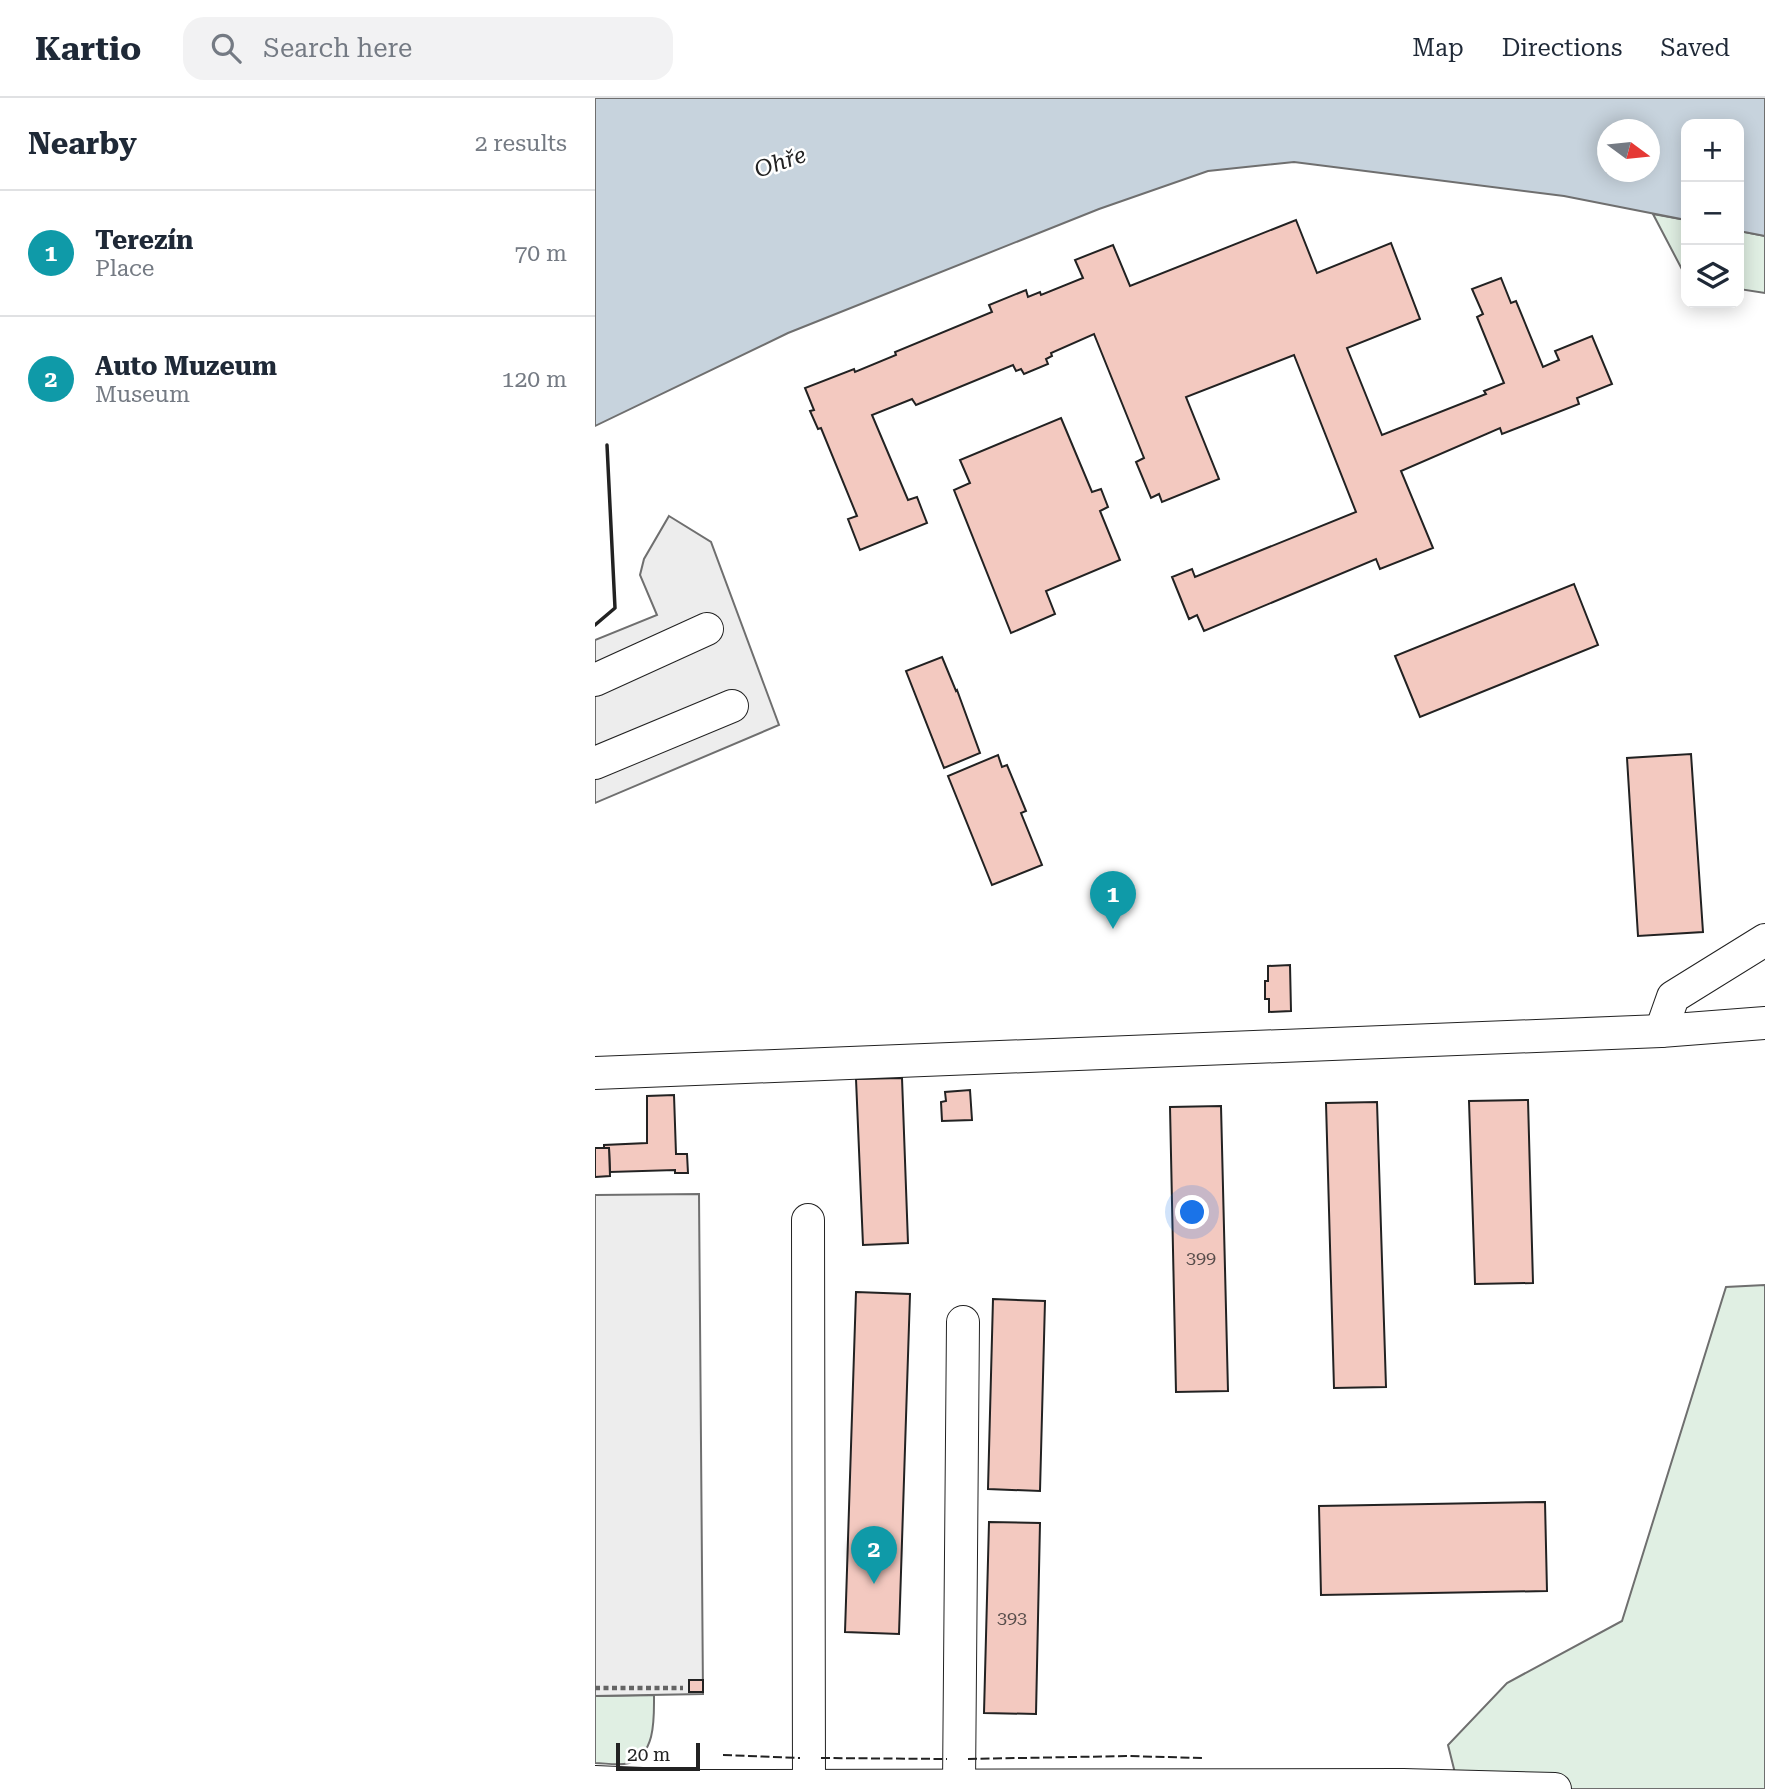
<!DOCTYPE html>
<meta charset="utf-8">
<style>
:root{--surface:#fff;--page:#f2f2f3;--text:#1f2937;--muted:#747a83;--line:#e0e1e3;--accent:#0f766e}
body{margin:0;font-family:"Roboto Serif",serif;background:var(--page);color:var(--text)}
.controls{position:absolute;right:21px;top:21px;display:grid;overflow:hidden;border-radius:14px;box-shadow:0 4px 18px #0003}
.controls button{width:63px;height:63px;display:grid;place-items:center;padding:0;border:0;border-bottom:2px solid var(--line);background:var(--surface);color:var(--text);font:35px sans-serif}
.compass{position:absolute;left:1002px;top:21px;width:63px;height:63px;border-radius:50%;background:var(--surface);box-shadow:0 4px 18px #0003;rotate:105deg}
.scale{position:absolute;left:21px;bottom:18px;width:84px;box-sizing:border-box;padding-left:7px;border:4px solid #222;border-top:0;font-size:19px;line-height:24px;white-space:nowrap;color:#222;-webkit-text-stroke:5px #fff;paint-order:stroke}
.you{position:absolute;left:598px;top:1115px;width:24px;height:24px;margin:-18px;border:5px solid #fff;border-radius:50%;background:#1a73e8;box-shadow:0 0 0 10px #1a73e833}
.badge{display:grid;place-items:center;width:46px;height:46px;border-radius:50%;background:var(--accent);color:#fff;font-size:23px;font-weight:700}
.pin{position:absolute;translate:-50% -58px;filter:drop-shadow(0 2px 4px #0008)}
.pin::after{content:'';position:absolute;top:37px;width:24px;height:21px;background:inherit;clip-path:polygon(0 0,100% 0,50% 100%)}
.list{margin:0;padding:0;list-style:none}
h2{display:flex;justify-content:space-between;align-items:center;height:91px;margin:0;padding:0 28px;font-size:30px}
h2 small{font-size:23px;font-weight:400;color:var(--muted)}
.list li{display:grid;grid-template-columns:46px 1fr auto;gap:21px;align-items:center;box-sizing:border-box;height:126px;padding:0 28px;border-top:2px solid var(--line)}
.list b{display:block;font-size:26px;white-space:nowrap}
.list p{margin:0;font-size:23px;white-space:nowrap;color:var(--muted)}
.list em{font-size:23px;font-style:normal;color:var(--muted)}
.icon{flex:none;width:38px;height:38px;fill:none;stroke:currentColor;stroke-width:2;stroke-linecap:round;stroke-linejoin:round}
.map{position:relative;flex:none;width:1170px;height:1691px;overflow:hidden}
header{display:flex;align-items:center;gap:42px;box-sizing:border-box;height:98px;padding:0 35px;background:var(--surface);border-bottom:2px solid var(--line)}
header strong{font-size:33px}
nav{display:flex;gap:38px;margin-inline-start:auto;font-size:24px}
.search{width:490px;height:63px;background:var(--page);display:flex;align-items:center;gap:18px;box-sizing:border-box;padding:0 24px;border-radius:21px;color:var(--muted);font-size:26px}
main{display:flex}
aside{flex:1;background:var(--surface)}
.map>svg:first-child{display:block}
.green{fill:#e0efe3;stroke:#6f6f6f;stroke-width:2}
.parking{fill:#ededed;stroke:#6f6f6f;stroke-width:2}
.water{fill:#c7d3dd;stroke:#6f6f6f;stroke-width:2;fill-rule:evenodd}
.building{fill:#f3c9c0;stroke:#222;stroke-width:2}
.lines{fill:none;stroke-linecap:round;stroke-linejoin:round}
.minor-casing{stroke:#222;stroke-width:34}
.path{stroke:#646464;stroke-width:4.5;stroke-dasharray:5 3.5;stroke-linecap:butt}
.minor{stroke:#fff;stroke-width:32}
.fence{stroke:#222;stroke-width:2;stroke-dasharray:9 3.5;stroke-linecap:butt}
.wall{stroke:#222;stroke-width:3.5}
.labels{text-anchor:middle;stroke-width:5;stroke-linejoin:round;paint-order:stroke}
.number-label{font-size:18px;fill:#564c4a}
.water-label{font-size:23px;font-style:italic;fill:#222;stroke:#fff}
</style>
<header>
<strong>Kartio</strong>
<div class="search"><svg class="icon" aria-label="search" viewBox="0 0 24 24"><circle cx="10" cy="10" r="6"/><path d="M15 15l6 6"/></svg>Search here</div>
<nav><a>Map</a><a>Directions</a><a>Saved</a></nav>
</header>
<main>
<aside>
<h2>Nearby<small>2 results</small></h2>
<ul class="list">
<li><span class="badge" style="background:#0f9aa8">1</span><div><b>Terezín</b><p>Place</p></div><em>70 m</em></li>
<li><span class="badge" style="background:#0f9aa8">2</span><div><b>Auto Muzeum</b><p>Museum</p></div><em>120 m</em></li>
</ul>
</aside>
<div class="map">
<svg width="1170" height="1691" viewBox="0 0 1170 1691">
<rect width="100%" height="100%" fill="#fff"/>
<g class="green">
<path d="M1058,116L1091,122V179Z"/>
<path d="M1144,133L1170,138V195L1144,191Z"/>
<path d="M1170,1187V1691H864L853,1647L912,1585L1027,1523L1131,1189Z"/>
<path d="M59,1597C59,1620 61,1656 34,1665C24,1668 10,1665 0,1665V1598Z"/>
</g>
<g class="parking">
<path d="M74,418L116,444L184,627L0,705V542L62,517L45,477L49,461Z"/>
<path d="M104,1096L108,1596L0,1598V1097Z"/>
</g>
<path class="water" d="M0,0H1170V138L1144,133V26H1091V122L969,98L699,64L613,73L504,111L193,235L0,328ZM1012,32H1054V74H1012Z"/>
<g class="building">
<path d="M701,122L722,175L796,145L825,221L752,250L787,337L891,296L889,293L909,285L882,219L888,216L877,191L906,180L916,205L921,203L948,269L964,262L960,253L997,238L1017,286L982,300L984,306L907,336L905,330L806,373L838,450L785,471L781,461L609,533L602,517L594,521L577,479L597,471L600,479L761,414L699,257L591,299L624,381L567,404L564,396L556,400L541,364L549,360L499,236L456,255L457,258L451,261L453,266L429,276L426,271L421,273L418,267L321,307L317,301L277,317L313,402L322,399L332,425L265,452L253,421L262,418L226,330L223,331L215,313L219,312L210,290L259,271L260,274L301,257L300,254L397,214L394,207L431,192L433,199L445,194L446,197L488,180L480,162L518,147L535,188Z"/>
<path d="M466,320L497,394L506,391L513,409L505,413L525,462L451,493L460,516L416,535L359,392L375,385L365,362Z"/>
<path d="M979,486L1003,547L825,619L800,558Z"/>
<path d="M347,559L361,593L362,592L385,655L349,670L311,573Z"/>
<path d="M1096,656L1108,834L1043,838L1032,660Z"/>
<path d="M403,657L407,669L412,667L431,713L426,715L447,767L397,787L353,678Z"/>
<path d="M695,867L696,913L674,914V901H670V883H673V868Z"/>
<path d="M307,980L313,1145L268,1147L261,981Z"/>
<path d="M375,992L377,1022L347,1023L346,1004L351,1003L350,994Z"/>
<path d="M79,997L81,1056H92L93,1075H80V1072L15,1074L14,1050H9V1047L52,1045V998Z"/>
<path d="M933,1002L938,1185L880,1186L874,1003Z"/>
<path d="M782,1004L791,1289L739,1290L731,1005Z"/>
<path d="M626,1008L633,1293L581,1294L575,1009Z"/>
<path d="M0,1050H14L15,1078L0,1079Z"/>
<path d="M261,1194L315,1196L304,1536L250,1534Z"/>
<path d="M398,1201L450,1203L445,1393L393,1391Z"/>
<path d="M950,1404L952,1493L726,1497L724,1408Z"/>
<path d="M394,1424L445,1425L441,1616L389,1615Z"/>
<rect x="94" y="1582" width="14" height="12"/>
</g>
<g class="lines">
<g class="minor-casing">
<g id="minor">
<path d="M0,582L112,531"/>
<path d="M0,665L137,608"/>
<path d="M1066,933L1078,899L1170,842"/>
<path d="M0,975L1066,933L1170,925"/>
<path d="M213,1122L214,1688"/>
<path d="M0,1684L95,1688L808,1687L960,1691"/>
<path d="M364,1688L368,1224"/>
</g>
</g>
<path class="path" d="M0,1590H88"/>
<use href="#minor" class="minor"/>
<g class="fence">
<path d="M128,1657L205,1660"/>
<path d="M226,1660L352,1661"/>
<path d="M373,1661L531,1658L609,1660"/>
</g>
<path class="wall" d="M0,527L20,510L12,347"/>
</g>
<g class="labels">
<g class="number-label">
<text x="606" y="1166">399</text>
<text x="417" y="1526">393</text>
</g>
<g class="water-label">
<text transform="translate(185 64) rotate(-19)" y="8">Ohře</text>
</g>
</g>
</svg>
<div class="controls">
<button>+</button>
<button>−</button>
<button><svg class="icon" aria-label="layers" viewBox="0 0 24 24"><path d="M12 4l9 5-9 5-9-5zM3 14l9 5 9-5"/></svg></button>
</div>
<svg class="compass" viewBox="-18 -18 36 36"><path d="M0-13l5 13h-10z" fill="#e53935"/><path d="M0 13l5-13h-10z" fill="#747a83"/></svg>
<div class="scale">20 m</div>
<div class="you"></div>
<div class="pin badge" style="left:518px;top:831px;background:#0f9aa8">1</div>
<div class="pin badge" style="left:279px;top:1486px;background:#0f9aa8">2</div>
</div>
</main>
